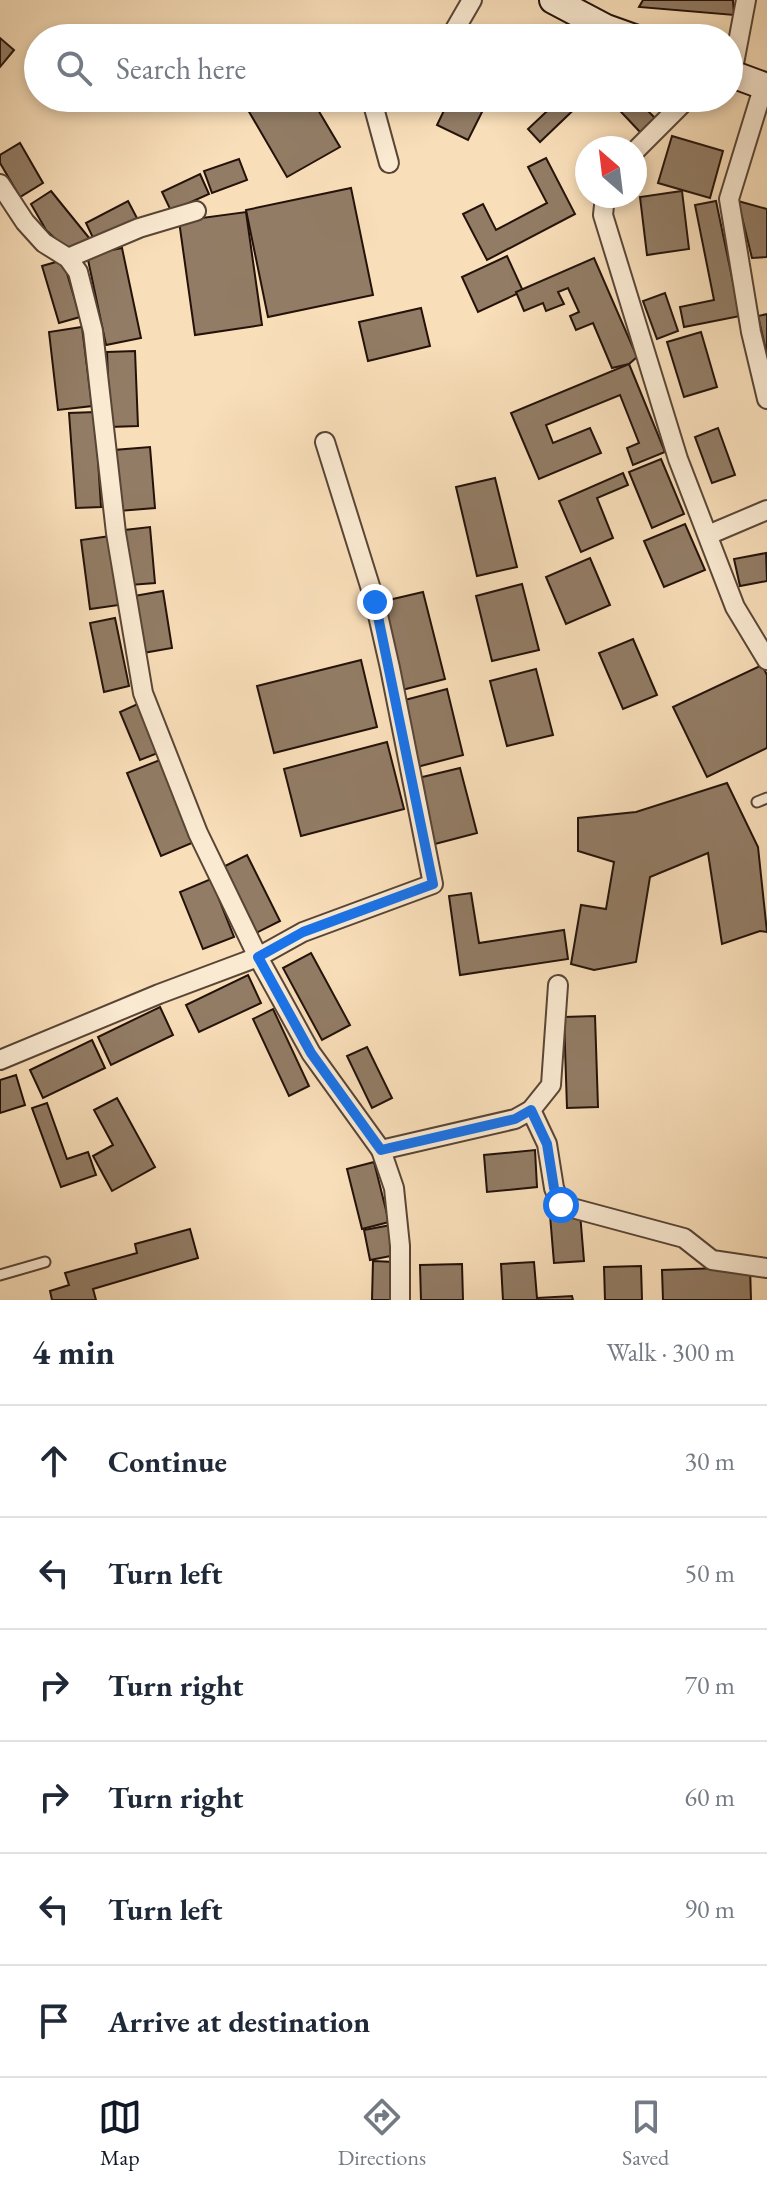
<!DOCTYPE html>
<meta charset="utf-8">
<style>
:root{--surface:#fff;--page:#f6f6f7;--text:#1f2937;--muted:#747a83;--line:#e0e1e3;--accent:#111827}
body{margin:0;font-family:"EB Garamond",serif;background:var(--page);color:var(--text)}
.compass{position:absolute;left:575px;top:136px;width:72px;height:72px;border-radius:50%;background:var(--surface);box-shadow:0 4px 12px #0003;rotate:332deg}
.stop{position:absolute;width:24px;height:24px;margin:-18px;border:6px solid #1a73e8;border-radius:50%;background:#fff}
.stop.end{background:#1a73e8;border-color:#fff;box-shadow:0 2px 8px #0008}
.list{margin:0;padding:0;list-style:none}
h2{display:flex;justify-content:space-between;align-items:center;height:104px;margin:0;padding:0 32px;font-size:34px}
h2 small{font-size:26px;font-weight:400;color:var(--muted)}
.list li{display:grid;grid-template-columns:52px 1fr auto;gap:24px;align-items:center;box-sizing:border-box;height:112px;padding:0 32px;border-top:2px solid var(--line)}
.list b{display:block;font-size:30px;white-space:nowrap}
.list em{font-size:26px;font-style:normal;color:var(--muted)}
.icon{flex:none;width:44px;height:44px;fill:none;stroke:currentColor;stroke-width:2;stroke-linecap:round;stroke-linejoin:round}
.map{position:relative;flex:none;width:767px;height:1300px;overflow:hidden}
.search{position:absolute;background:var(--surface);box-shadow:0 4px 12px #0003;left:24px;right:24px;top:24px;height:88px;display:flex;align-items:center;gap:20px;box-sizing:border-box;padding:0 28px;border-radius:44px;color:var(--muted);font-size:30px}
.sheet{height:776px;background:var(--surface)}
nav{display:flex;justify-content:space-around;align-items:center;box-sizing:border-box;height:112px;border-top:2px solid var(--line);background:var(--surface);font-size:22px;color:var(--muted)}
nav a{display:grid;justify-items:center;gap:4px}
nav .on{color:var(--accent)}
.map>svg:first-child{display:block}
.building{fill:#927c65;stroke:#24120a;stroke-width:2}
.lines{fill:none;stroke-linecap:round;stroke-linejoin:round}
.lane-casing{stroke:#594536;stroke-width:13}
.street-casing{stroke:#594536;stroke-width:22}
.secondary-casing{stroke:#24120a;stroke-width:30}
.lane{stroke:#faead2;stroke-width:9}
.street{stroke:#faead2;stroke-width:18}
.secondary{stroke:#faead2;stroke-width:26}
.route{stroke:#1a73e8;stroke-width:10}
</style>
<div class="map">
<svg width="767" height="1300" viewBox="0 0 767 1300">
<rect width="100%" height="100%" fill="#f8deb9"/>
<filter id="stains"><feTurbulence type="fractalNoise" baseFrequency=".0025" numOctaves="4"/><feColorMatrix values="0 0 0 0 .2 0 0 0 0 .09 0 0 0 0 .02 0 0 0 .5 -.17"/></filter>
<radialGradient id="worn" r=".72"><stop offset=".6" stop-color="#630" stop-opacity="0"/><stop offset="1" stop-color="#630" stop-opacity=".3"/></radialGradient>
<g class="building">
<path d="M643,0H733L734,15L639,7Z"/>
<path d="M0,38L14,50L0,67Z"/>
<path d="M241,98H311L340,147L287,177Z"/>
<path d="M450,98H489L468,140L437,125Z"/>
<path d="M561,98H586L540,142L528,129Z"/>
<path d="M608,98H635L655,118L640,132Z"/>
<path d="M672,136L723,151L710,198L658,183Z"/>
<path d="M20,143L43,183L20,197L0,163V155Z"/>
<path d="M546,158L575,214L487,260L463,214L483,204L496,230L547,203L528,167Z"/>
<path d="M239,159L247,180L212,193L204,171Z"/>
<path d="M200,174L209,194L171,211L162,192Z"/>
<path d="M351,188L373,295L268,317L246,210Z"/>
<path d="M51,191L90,239L68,251L46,230L31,204Z"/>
<path d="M682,191L689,249L647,255L640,197Z"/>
<path d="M128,201L138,220L95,242L86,223Z"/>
<path d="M716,201L740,316L684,327L680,307L714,300L695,205Z"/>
<path d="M738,201L767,209V257L752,258Z"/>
<path d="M246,212L262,325L195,335L179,221Z"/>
<path d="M122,248L141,338L106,345L87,255Z"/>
<path d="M507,256L523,291L478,312L462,277Z"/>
<path d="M594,258L637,357L629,364L612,368L593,323L576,330L570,316L579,312L568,288L558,292L564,304L546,311L543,303L524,311L516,292Z"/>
<path d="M63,260L80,317L59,323L42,266Z"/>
<path d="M665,293L678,331L657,339L643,301Z"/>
<path d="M421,308L430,346L368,361L359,322Z"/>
<path d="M767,314V355L758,316Z"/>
<path d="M82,327L92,406L58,410L49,332Z"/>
<path d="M701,332L717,387L684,397L667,342Z"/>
<path d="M135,351L138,426L110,427L107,352Z"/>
<path d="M629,364L665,452L633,465L627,448L639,443L620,395L546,425L553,443L590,428L601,453L539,479L511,413Z"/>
<path d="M95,412L101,507L76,508L69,413Z"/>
<path d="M718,428L735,475L712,483L695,437Z"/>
<path d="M150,447L155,508L119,511L114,450Z"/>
<path d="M661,459L684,514L652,528L629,472Z"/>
<path d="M623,473L628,485L597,498L613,538L581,552L559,501Z"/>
<path d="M495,478L517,567L477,576L456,487Z"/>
<path d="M685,524L705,570L664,587L644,541Z"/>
<path d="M150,527L155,583L130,585L125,530Z"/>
<path d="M111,536L119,605L90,609L81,540Z"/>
<path d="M766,553L767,581L740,586L734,559Z"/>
<path d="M590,558L610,605L566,624L546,577Z"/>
<path d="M522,584L539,650L492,661L476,596Z"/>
<path d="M163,591L172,648L143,653L134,596Z"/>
<path d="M423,592L445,679L402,690L380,602Z"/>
<path d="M115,618L129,686L104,692L90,623Z"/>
<path d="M633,639L657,695L623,709L599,653Z"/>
<path d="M361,660L377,727L274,753L257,686Z"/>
<path d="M762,665L767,675V748L707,777L673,707Z"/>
<path d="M536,669L553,735L507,746L490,681Z"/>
<path d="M447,689L463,755L417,767L401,701Z"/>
<path d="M142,702L163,751L140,760L120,712Z"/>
<path d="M387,742L404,809L301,836L284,769Z"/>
<path d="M165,758L199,840L161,856L127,773Z"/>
<path d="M460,768L477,833L431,845L414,779Z"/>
<path d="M727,783L758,847L767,932L760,931L722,944L708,853L650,877L636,962L594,970L571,964L581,905L606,909L614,862L578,851V818L636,812Z"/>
<path d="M247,855L280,921L254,934L221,868Z"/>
<path d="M211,879L234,937L203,949L180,892Z"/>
<path d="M471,893L479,943L564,930L568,959L460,975L449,896Z"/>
<path d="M311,953L350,1025L322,1040L283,968Z"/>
<path d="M248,975L261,1003L199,1032L186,1005Z"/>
<path d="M160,1007L173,1035L111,1065L98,1037Z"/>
<path d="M273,1009L309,1086L289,1096L253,1019Z"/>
<path d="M595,1016L598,1107L567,1108L564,1017Z"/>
<path d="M92,1040L105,1068L43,1098L30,1070Z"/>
<path d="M367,1047L392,1098L372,1108L347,1056Z"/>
<path d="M16,1075L25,1105L0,1113V1080Z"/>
<path d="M117,1098L155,1167L112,1191L93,1156L113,1145L94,1110Z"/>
<path d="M47,1103L67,1159L88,1152L96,1175L61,1187L32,1108Z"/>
<path d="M535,1150L537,1187L487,1192L484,1155Z"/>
<path d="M374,1162L389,1222L362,1229L347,1169Z"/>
<path d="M580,1213L584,1261L554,1263L550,1215Z"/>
<path d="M391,1225L396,1255L370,1260L364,1230Z"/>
<path d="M190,1229L198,1258L93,1289L96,1300H52L50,1291L69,1285L65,1273L137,1253L135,1244Z"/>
<path d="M373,1261L394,1262L392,1300H372Z"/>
<path d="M534,1262L537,1298L572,1296L573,1300H503L501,1264Z"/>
<path d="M462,1264L463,1300H421L420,1265Z"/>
<path d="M641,1266L642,1300H605L604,1267Z"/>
<path d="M750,1267L751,1300H663L662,1270Z"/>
</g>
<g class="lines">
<g class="lane-casing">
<g id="lane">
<path d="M456,31L468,38"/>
<path d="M757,802L767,798"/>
<path d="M0,1275L45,1262"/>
</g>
</g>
<g class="street-casing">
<g id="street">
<path d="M450,38L472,0"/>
<path d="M732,74L746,0"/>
<path d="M764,85L729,199L751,332L767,399"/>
<path d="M387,98L374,108L389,163"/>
<path d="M635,151L688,98"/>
<path d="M0,184L25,222L44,243L68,258L78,272L93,331L116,533L143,693L198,833L258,957L303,932L433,884L390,668L375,602L325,442"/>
<path d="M605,196L603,215L678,459L735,607L767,660"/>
<path d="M68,258L139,228L196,211"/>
<path d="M708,535L767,510"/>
<path d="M0,1060L159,994L258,957L311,1053L381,1150L394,1188L400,1246V1300"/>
<path d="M531,1110L547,1144L554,1188L561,1205L684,1238L712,1260L767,1268"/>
<path d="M381,1150L515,1119L531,1110L551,1085L558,985"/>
</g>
</g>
<g class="secondary-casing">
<g id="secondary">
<path d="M553,0L606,28L634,38"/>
<path d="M729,73L767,87"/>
</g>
</g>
<use href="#lane" class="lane"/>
<use href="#street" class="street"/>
<use href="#secondary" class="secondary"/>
</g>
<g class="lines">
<path class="route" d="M375,602L433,884L303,932L258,957L311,1053L381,1150L515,1119L531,1110L547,1144L554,1188L561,1205"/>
</g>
<rect width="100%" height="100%" filter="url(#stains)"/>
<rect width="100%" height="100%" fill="url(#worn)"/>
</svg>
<svg class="compass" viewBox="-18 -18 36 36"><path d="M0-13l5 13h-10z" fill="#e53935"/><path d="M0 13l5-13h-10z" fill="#747a83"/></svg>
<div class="stop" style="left:561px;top:1205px"></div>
<div class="stop end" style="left:375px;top:602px"></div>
<div class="search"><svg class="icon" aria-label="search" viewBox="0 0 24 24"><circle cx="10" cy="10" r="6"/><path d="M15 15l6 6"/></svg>Search here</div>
</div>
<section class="sheet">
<h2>4 min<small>Walk · 300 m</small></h2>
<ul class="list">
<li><svg class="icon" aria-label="ahead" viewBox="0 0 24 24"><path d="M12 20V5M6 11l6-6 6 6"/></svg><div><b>Continue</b></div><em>30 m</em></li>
<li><svg class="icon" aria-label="left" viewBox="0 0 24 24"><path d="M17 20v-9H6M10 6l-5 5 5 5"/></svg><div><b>Turn left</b></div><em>50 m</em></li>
<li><svg class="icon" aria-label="right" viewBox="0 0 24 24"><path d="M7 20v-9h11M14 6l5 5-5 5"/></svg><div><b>Turn right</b></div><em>70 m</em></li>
<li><svg class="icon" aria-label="right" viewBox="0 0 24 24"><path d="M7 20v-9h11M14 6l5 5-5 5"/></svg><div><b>Turn right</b></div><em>60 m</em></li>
<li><svg class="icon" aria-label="left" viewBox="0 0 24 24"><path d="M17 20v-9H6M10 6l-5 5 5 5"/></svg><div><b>Turn left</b></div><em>90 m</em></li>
<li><svg class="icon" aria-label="arrive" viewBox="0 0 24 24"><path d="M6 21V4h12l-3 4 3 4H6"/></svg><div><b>Arrive at destination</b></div></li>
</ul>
</section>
<nav>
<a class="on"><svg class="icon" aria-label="map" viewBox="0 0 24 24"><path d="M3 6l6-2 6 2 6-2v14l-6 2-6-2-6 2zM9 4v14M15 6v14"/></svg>Map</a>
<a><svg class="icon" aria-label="directions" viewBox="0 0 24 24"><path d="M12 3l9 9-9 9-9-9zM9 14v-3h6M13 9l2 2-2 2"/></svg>Directions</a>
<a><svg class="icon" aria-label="saved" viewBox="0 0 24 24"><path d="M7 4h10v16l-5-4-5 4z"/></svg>Saved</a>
</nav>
